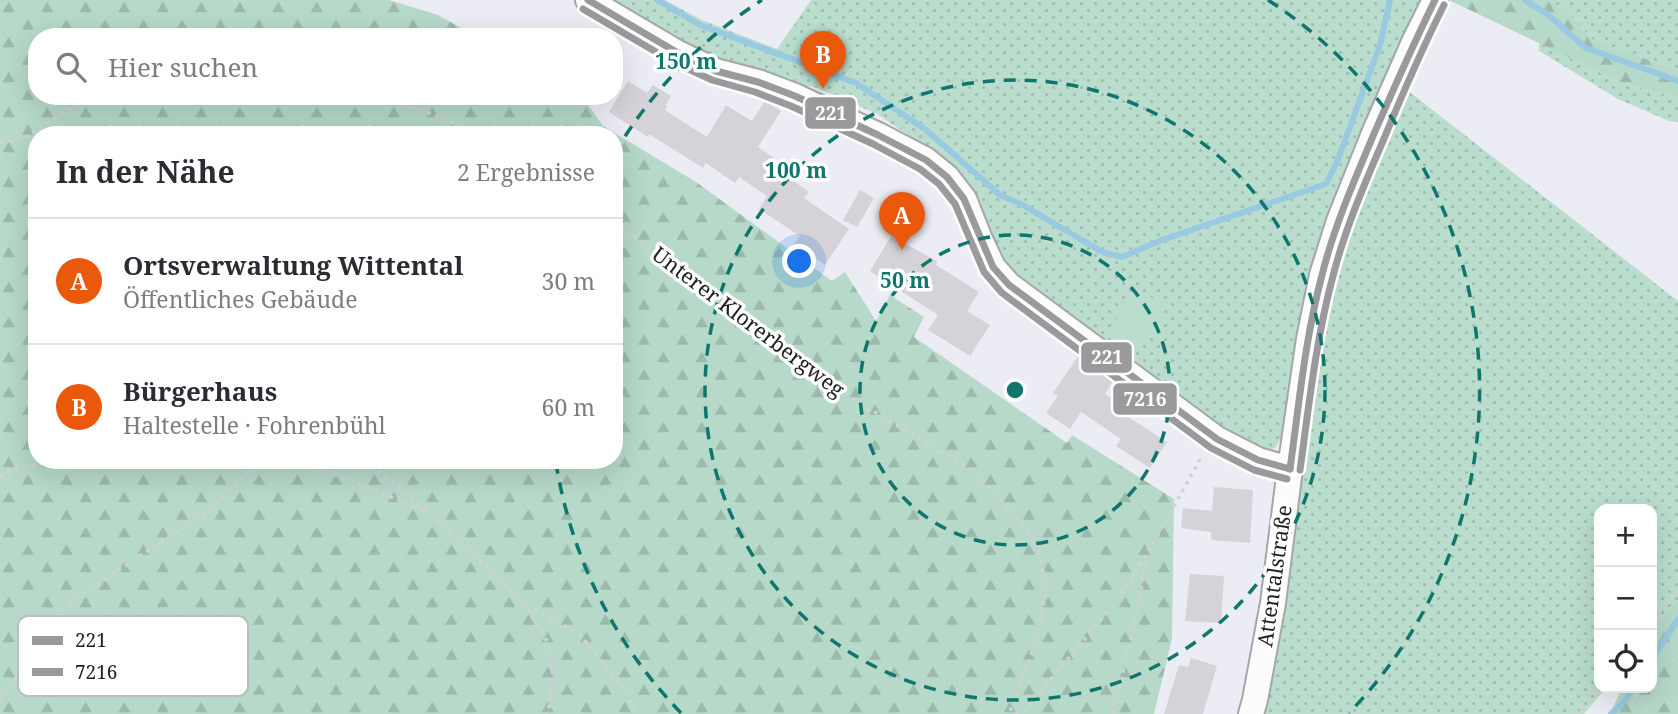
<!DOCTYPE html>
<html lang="de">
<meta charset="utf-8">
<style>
:root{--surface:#fff;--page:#f7f7f7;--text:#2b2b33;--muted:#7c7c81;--line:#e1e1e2;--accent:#ea580c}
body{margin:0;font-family:"Noto Serif",serif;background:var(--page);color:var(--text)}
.controls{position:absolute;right:21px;bottom:21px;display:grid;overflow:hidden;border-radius:14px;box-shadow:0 7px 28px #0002}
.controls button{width:63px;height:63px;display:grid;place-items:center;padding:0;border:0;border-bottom:2px solid var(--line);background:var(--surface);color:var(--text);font:35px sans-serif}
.you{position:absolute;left:800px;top:262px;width:24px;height:24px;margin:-18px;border:5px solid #fff;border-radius:50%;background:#1a73e8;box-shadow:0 0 0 10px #1a73e833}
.badge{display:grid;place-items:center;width:46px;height:46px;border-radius:50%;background:var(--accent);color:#fff;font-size:23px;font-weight:700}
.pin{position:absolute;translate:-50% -58px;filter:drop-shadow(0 2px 4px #0008)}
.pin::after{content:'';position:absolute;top:37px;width:24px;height:21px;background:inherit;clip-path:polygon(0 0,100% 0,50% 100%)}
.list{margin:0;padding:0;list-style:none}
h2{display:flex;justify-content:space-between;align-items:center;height:91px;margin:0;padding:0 28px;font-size:30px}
h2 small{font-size:23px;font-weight:400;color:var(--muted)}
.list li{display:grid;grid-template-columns:46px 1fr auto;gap:21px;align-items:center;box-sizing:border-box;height:126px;padding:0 28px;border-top:2px solid var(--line)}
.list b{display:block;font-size:26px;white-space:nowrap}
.list p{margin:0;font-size:23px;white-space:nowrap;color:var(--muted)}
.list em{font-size:23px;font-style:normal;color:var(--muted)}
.icon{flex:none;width:38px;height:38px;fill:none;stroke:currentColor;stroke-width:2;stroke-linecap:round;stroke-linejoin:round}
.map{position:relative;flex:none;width:1678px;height:714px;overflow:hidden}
.search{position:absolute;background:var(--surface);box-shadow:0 7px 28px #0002;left:28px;top:28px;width:595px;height:77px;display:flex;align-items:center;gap:18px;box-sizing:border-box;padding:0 24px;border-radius:28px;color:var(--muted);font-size:26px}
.panel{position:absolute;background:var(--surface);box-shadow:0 7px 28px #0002;left:28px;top:126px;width:595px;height:343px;border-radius:28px}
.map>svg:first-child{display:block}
.grass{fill:url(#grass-dots)}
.forest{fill:url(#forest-firs);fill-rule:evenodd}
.garden{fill:#baddcd}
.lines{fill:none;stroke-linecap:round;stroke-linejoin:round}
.stream{stroke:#99cae2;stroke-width:6}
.building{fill:#d5d3d7}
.minor-casing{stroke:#a4a6aa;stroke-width:28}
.path{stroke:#d2d2d4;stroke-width:3.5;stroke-dasharray:3.5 5;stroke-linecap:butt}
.minor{stroke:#fcfcfd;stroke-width:24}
.bus-1-casing{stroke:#fff;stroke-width:12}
.bus-2-casing{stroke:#fff;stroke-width:12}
.bus-1{stroke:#9a9a9c;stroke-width:7}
.bus-2{stroke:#9a9a9c;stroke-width:7}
.ring{fill:none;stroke:#0f766e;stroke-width:3.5;stroke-dasharray:12 9}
.labels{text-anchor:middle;stroke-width:7;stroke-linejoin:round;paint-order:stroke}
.street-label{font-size:21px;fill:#1e1f23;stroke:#fff}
.key{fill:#fff;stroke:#bcbcbd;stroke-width:2}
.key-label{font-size:19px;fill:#1e1f23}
.centre{fill:#0f766e;stroke:#fff;stroke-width:3.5}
.ring-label{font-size:21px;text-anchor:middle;font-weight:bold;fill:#0f766e;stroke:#fff;stroke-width:7;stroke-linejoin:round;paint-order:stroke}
.line-badge{stroke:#fff;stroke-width:2.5}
.badge-label{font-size:19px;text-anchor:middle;font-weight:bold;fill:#fff}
</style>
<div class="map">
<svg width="1678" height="714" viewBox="0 0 1678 714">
<defs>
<pattern id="grass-dots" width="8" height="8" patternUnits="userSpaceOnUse" patternTransform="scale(1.75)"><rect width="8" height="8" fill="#baddcd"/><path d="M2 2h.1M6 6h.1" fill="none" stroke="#9fbdb0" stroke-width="1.8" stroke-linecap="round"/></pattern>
<pattern id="forest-firs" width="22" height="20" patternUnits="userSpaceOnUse" patternTransform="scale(1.75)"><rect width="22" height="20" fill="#b6d9c9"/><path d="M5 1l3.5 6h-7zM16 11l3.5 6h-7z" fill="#9cbaac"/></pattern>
</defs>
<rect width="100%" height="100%" fill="#ecedf4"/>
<g class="grass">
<path d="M598,0H665L702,20L777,49L811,0H1448L1407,90L1678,301V600L1652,628V509H1599V688H1606L1584,714H1258L1303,445L1281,438L1275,448L1255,453L1013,277L940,164L907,134L877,114L817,88L730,69Z"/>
<path d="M1549,0H1678V70L1593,40L1565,10Z"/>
<path d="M1539,43L1620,82L1678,98V122L1669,121L1618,99L1539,51Z"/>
</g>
<g class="forest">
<path d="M0,0H389L438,15L477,37H37V96H582L603,126L696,182L832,281L845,272L876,321L890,295L924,317L914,337L1067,443L1072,435L1174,499L1172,639L1154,714H0ZM37,135H614V460H37Z"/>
<path d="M1449,0H1549L1565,10L1593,40L1678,70V98L1620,82Z"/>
<path d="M1678,600V714H1610L1622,688H1652V628Z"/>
</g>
<path class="garden" d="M1137,288L1167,308L1138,351L1108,331Z"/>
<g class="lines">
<g class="stream">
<path d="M657,0L700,25L856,83L925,129L1000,195L1023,205L1102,252L1122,257L1162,240L1326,184L1337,162L1380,45L1390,0"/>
<path d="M1525,0L1547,14L1586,48L1678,81"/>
<path d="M1652,659L1678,619"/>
<path d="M1611,714L1625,701L1633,688"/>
</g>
</g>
<g class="building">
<path d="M628,81L647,93L653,85L671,96L666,105L667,106L665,110L707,137L726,105L752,121L765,101L781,111L758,147L774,158L770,164L809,192L804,198L849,229L825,265L794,244L800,236L759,209L767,196L739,177L735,183L706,163L703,168L649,134L648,137L609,112Z"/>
<path d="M860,190L874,198L857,227L843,220Z"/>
<path d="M891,236L937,261L936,265L979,292L967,311L990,325L970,356L928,330L938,315L870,271Z"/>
<path d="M1079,355L1113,381L1105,394L1125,408L1122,413L1167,442L1150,468L1116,446L1121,439L1081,412L1070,429L1046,413L1058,396L1053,393Z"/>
<path d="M1214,487L1253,490L1250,543L1211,540V532L1181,528L1183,508L1212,511Z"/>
<path d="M1190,574L1224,576L1221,623L1185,621Z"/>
<path d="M1191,658L1217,666L1203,714H1164L1179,665L1188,667Z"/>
</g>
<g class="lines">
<g class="minor-casing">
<g id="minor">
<path d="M588,0L678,53L716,71L758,82L795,96L878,135L926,160L947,177L964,199L979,237L993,267L1009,285L1217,439L1258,460L1290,469"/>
<path d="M1251,714L1255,700L1273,603L1290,469L1309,339L1322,275L1339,221L1375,131L1415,40L1435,0"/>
</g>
</g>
<g class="path">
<path d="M161,37L166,34L207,35L215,37"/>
<path d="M388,96L481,135"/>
<path d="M0,142L24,138L79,103L86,96"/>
<path d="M614,221L803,369L973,471L1012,511L1034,537L1045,577V595L1039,634L1009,714"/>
<path d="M365,460L428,512L526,606L548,643L553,668L550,704L546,714"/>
<path d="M0,477L18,468L73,460"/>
<path d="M526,606L541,612L581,636L625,689L635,714"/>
<path d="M1652,617L1678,590"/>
<path d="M1630,688L1648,714"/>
<path d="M0,701L61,613L72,601L208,511L252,468L276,461L307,463L428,512"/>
<path d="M1015,714L1025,710L1120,597L1147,554L1202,456"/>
<path d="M1113,714L1137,612L1147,556"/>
<path d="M1577,714L1599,685"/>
</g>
<use href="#minor" class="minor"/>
<g class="bus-1-casing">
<g id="bus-1">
<path d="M588,0L678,53L716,71L758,82L795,96L878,135L926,160L947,177L964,199L993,267L1009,285L1217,439L1258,460L1290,469"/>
<path d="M1290,469C1299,404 1305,339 1322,275C1334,227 1354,181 1373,136C1393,90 1413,45 1435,0"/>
</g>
</g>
<g class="bus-2-casing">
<g id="bus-2">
<path d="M583,9L673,62L712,80L755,92L791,106L873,144L920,169L939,184L955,204L984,272L1002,293L1211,448L1254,470L1287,479"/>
<path d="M1300,470C1309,405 1316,339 1333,276C1345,229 1364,185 1383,141C1402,95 1422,49 1444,5"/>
</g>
</g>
<use href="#bus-1" class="bus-1"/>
<use href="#bus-2" class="bus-2"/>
</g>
<g class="ring">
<circle cx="1015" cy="390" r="155"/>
<circle cx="1015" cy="390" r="310"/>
<path d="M681 713A465 465 0 0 1 556 463M614 154A465 465 0 0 1 762 0M1268 0A465 465 0 0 1 1349 713"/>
</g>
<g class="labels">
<g class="street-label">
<text transform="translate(748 322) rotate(37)" y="7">Unterer Klorerbergweg</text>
<text transform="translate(1275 576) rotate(-82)" y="7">Attentalstraße</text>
</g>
</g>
<rect x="18" y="616" width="230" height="80" rx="10" class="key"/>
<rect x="32" y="636" width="31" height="9" fill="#9a9a9c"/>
<rect x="32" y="668" width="31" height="8" fill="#9a9a9c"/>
<g class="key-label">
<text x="75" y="647">221</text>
<text x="75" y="679">7216</text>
</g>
<circle cx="1015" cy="390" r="10" class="centre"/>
<g class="ring-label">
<text x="686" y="69">150 m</text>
<text x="796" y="178">100 m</text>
<text x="905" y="288">50 m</text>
</g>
<g class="line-badge">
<rect x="804" y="96" width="53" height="34" rx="7" fill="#9a9a9c"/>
<rect x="1080" y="341" width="53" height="33" rx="7" fill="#9a9a9c"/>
<rect x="1112" y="382" width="66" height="34" rx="7" fill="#9a9a9c"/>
</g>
<g class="badge-label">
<text x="831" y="120">221</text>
<text x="1107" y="364">221</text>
<text x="1145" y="406">7216</text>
</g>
</svg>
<div class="controls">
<button>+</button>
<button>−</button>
<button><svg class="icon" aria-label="locate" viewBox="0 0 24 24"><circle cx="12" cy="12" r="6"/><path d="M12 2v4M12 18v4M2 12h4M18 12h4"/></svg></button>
</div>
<div class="you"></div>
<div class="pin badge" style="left:902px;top:250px">A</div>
<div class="pin badge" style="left:823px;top:89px">B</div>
<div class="search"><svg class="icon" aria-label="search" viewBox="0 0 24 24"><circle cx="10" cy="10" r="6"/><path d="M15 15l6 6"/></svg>Hier suchen</div>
<section class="panel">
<h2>In der Nähe<small>2 Ergebnisse</small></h2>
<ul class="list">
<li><span class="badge">A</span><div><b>Ortsverwaltung Wittental</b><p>Öffentliches Gebäude</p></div><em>30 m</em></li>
<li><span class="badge">B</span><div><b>Bürgerhaus</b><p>Haltestelle · Fohrenbühl</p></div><em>60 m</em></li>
</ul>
</section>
</div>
